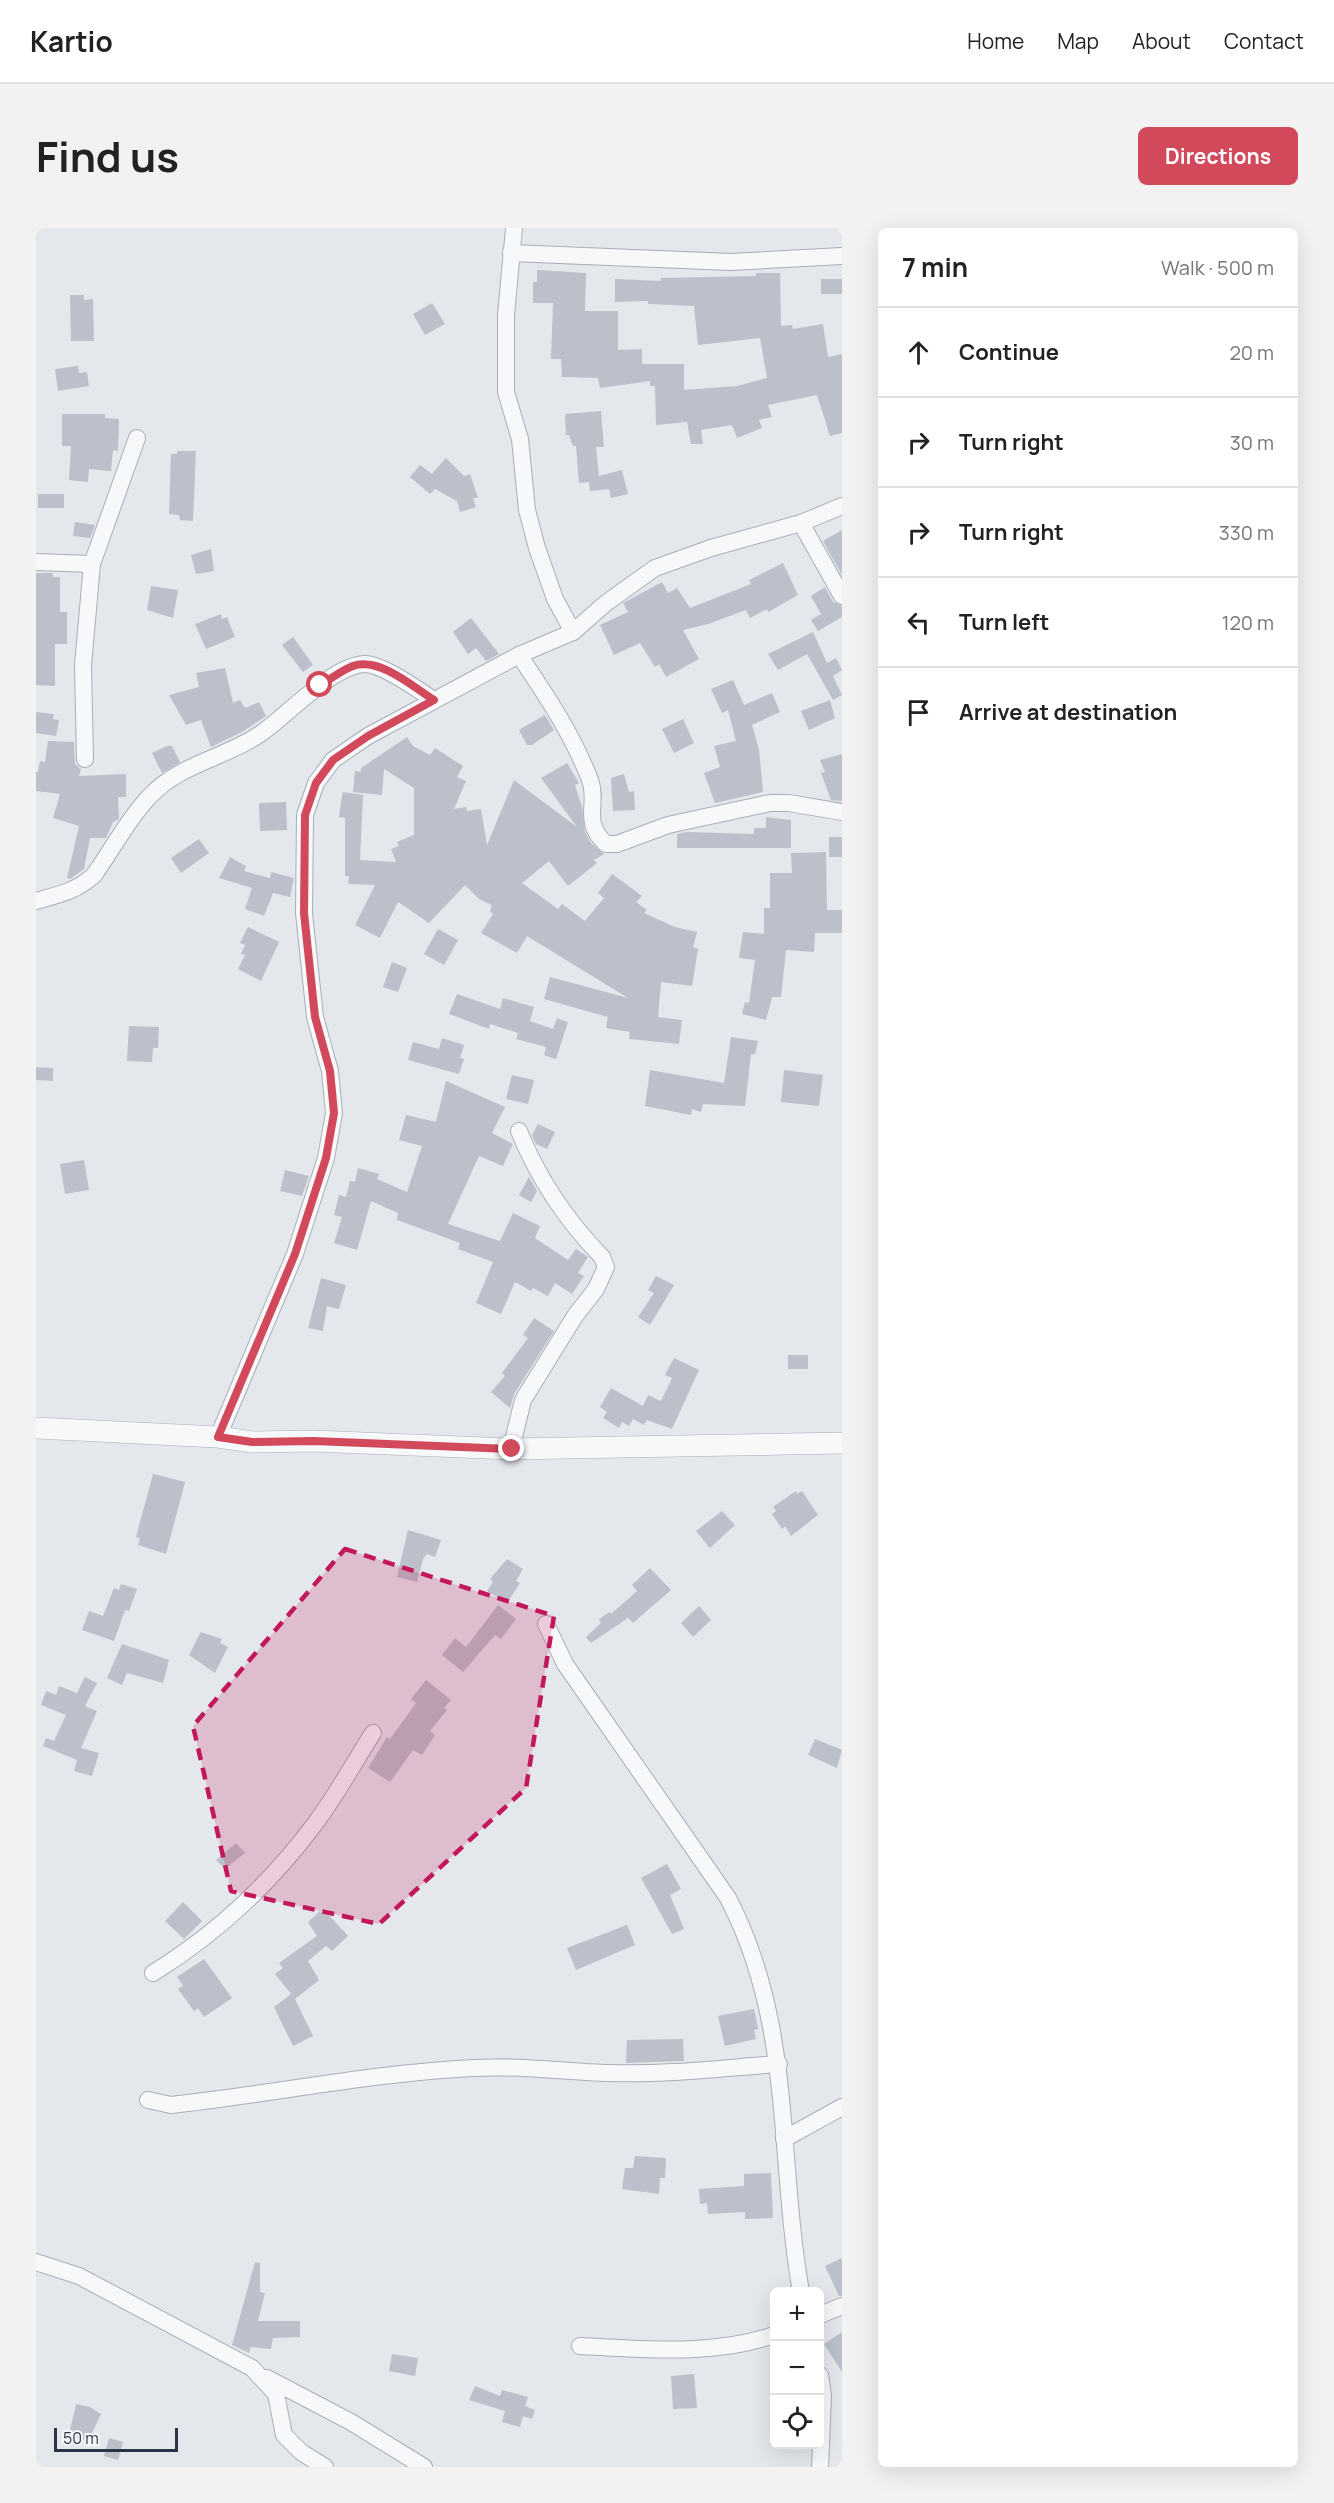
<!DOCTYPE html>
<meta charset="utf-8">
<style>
:root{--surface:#fff;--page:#f2f2f2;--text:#222;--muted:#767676;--line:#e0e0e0;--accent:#d1495b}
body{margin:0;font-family:Manrope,sans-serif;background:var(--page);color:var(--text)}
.controls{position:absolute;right:18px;bottom:18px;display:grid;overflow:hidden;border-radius:9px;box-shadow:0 6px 24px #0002}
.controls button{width:54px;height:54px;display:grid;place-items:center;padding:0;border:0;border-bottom:2px solid var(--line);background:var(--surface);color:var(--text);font:30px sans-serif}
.scale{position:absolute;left:18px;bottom:15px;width:124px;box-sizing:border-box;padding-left:6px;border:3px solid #2b3445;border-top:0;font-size:16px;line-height:21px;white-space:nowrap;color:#2b3445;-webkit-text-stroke:4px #f4f6f9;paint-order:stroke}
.stop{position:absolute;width:18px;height:18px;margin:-14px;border:4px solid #d1495b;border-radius:50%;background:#fff}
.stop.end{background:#d1495b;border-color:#fff;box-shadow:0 2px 6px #0008}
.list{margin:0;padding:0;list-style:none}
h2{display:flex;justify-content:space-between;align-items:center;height:78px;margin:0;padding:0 24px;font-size:26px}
h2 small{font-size:20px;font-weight:400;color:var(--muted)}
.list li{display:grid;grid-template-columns:39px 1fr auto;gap:18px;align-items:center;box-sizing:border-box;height:90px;padding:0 24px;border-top:2px solid var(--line)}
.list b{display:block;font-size:22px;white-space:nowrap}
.list em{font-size:20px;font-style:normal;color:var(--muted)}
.icon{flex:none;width:33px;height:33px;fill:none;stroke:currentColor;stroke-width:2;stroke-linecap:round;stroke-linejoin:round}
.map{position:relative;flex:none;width:806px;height:2239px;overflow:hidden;border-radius:9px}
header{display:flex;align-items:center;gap:36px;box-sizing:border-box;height:84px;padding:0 30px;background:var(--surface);border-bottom:2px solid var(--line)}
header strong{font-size:28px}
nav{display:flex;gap:33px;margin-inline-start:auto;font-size:21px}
.intro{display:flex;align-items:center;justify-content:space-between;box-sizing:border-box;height:144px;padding:0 36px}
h1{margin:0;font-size:42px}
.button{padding:15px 27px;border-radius:9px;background:var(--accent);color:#fff;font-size:21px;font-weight:700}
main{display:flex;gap:36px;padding:0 36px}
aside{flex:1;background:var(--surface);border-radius:9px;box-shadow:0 6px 24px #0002}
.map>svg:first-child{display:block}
.building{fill:#bbc0ca}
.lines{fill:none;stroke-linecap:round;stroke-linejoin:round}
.minor-casing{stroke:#a9aeb7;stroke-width:18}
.tertiary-casing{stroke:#a9aeb7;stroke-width:22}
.minor{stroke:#f7f8fa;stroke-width:16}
.tertiary{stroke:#f7f8fa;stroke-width:21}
.route{stroke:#d1495b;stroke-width:8}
.marked{fill:#c2185b;fill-opacity:0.2;stroke:#c2185b;stroke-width:4.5;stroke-dasharray:12 8;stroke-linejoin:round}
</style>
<header>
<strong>Kartio</strong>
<nav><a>Home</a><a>Map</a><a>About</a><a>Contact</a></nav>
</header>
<div class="intro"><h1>Find us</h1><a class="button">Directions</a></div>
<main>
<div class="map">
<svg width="806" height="2239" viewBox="0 0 806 2239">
<rect width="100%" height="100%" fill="#e4e7ec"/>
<g class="building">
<path d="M501,42L550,45L549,83H582V122L606,121V136H648V162L701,158L731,150L724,110L662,117L658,78L612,76V73L579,74V51L625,53V50L720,48V45H744L745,98L756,97L757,101L787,96L792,129L806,126V205L794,208L781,167L732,177L736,189L723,192L726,200L701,210L696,197L665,202L667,216H655L651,194L620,197L619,158H614V153L564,160L562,150L526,149L525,131H515L517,75H497V54H501Z"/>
<rect x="785" y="51" width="21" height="15"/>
<path d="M34,67H48V72L57,71L58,113H35Z"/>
<path d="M396,75L409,96L389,107L377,86Z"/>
<path d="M42,138L43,145L51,144L53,158L22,163L19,141Z"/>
<path d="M565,183L568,219H560L563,248L586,242L592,266L575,270L573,261L554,263L553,254L543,255L540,218H537L533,207H530L529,186Z"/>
<path d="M26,186H69V190L83,191L82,223L77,222L75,243L53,241L52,254L33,252L35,218H26Z"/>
<path d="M141,223H160L157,293L144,292L143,287L133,286L135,226H141Z"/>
<path d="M410,230L428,248L434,246L442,270H437L440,279L424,284L421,273L399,261L394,266L374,249L384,237L396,246Z"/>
<rect x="2" y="266" width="26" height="14"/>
<path d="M39,294L59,297L54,310L37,308Z"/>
<path d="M806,302V347L787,313Z"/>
<path d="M175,321L178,343L160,346L155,327Z"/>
<path d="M747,335L762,367L732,384L731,381L714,390L710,382L672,396L647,402L663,431L630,449L623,436L619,439L604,415L578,427L564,397L592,384L587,375L626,354L632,365L641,360L654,380L715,356L713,352Z"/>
<path d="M0,345H17V349H24V384H31V416H19V458L0,457Z"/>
<path d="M115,358L142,362L137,390L111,382Z"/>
<path d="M789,359L797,374L806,378V389L782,403L775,392L785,386L775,368Z"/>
<path d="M185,386L186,391L191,389L199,409L170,421L159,396Z"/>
<path d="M435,390L463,426L450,433L440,420L432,426L417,404Z"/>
<path d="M777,404L791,435L800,430L806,442L797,448L806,467L797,472L771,426L742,442L732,426Z"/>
<path d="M257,409L277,437L267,444L246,417Z"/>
<path d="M189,440L197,475L204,472L209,480L223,474L230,488L206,504L175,519L165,492L150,497L133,467L163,459L160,445Z"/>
<path d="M697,452L708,477L736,465L744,484L716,497L723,522L727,564L679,575L668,545L684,539L678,518L700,513L692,482L686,485L675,461Z"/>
<path d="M794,472L799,490L773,502L765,483Z"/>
<path d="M0,484L18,486L17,491L23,492L20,508L0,505Z"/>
<path d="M509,487L518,502L496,517H491L483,502Z"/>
<path d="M647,491L658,515L638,525L626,501Z"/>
<path d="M371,509L377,518L394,527L399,520L427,538L421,549L430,553L418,581L430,579L431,583L445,581L451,617L478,552L541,599L505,550L531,535L543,555L539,557L546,579L549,604L555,615L568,626L558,632L561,635L532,658L513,633L486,655L522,681L526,676L549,693L568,670L562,665L576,646L606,668L600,674L611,682L608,685L639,699L661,704L657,719L662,721L656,758L625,754L622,789L646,792L643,816L593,811L594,804L570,800L572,789L508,771L514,749L592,770L491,708L481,725L445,705L457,686L454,683L456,677L443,671L429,657L393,695L362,674L344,710L319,697L339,657L312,656L313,648H309V590L303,589L306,568L307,564L327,567L324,632L360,634L355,621L363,618L361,614L378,607V560L348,541L346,567L317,564L319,543L325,544V540Z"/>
<path d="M12,513L38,514L39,536L45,541L43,548L90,546V569H82L83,591L77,594L70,610H54L48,641L34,651L31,650L43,598L17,590L24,566L0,563V544H2L4,533L9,534Z"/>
<path d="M131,518H136L144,534L126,545L116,525Z"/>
<path d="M806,526V573L795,572L785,545L789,544L784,532Z"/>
<path d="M588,546L593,564L598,563L599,582L577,583L575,550Z"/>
<path d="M250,574L251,602L224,603L223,575Z"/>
<path d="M730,589L755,592V620H641V606L651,604L718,606V600H730Z"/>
<rect x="793" y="609" width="13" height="20"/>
<path d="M163,611L173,625L145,645L135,630Z"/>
<path d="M790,624L791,682H806V705H779L778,724L750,722L745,769H736L730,792L706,786L709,774L713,775L719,732L703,730L707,704L728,706V680H734V645H756L755,625Z"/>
<path d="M194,629L210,638L208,643L234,650L235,644L258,650L254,669L237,665L228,688L209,681L216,660L183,650Z"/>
<path d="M212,699L243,714L225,753L202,741L209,727L205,726L209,717L204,715Z"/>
<path d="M402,701L422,712L408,737L388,726Z"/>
<path d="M356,734L371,740L362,764L347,759Z"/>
<path d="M421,766L464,781L467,770L498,779L494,793L517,801L521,790L532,794L520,831L508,827L510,819L480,811L482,805L454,796L453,801L413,786Z"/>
<path d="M93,798L123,799L122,820H117L116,834L91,833Z"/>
<path d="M695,809L722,813L719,826H715L709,878L667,876L665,884L656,881L655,887L609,878L614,842L688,855Z"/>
<path d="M406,810L428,817L424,830L428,831L423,846L372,832L377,814L403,821Z"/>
<path d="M0,839L17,840V853L0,852Z"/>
<path d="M748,842L787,847L783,878L745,874Z"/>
<path d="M476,847L498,852L492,876L470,871Z"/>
<path d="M410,853L469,879L456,905L477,916L467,938L443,928L412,996L464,1013L477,985L504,998L499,1010L532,1032L540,1021L552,1029L542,1045L548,1048L536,1066L519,1055L512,1068L497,1060L495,1063L479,1054L465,1086L440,1075L457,1034L422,1021L424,1015L361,992L362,985L335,973L321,1022L298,1015L306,989L298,987L303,967L310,969L314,953L319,954L322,940L343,946L341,951L371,964L386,918L363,912L370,887L400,894Z"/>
<path d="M502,896L519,904L511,921L500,916L496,907Z"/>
<path d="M48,932L53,962L29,966L24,936Z"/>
<path d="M249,942L273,948L266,968L244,963Z"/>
<path d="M493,949L501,963L495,974L483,967Z"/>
<path d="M620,1048L638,1057L614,1097L602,1089L618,1065L612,1062Z"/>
<path d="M285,1050L310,1057L303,1081L291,1078L287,1103L272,1100Z"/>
<path d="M498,1090L518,1103L478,1166L474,1180L455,1164L469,1148L466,1145L492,1110L487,1107Z"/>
<rect x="752" y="1127" width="20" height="14"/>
<path d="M638,1130L663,1142L636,1201L611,1192L608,1197L597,1191L593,1198L586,1194L583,1200L567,1190L571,1184L564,1179L575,1160L607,1178L612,1167L625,1173L636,1150L629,1147Z"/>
<path d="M117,1246L149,1254L130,1326L102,1317L104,1310L100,1309Z"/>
<path d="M760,1263L761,1266L766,1263L782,1287L755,1308L749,1298L746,1301L736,1286L740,1283L737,1279Z"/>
<path d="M686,1283L699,1297L674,1320L660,1303Z"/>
<path d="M372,1302L405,1312L399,1329L391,1326L387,1331L381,1354L361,1349Z"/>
<path d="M471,1331L487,1341L480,1353L484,1355L471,1375L451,1363L457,1354L454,1351Z"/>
<path d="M614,1340L635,1362L597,1395L592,1390L555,1415L550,1409L565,1395L563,1391L574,1384L575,1386L601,1363L596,1357Z"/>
<path d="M85,1356L101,1361L93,1383L89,1382L78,1413L46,1402L53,1383L67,1388L78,1360L83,1362Z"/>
<path d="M462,1377L480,1391L465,1411L459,1407L427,1444L406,1427L419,1410L430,1419Z"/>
<path d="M663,1378L675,1392L657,1409L645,1395Z"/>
<path d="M165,1404L186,1411L184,1415L192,1419L179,1445L153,1427Z"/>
<path d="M86,1416L133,1432L127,1455L91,1445L86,1457L71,1450Z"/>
<path d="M49,1449L61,1455L49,1478L61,1483L45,1520L63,1525L56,1548L38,1543L41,1532L7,1518L10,1510L18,1513L30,1487L5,1477L10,1463L20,1467L23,1458L41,1465Z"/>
<path d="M390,1452L415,1472L408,1480L411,1482L394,1503L399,1507L386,1527L377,1522L354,1554L332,1540L351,1509L354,1511L380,1475L375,1471Z"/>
<path d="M779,1511L806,1522L801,1540L772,1527Z"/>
<path d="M200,1615L209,1625L189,1641L180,1632Z"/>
<path d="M631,1636L645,1661L634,1667L648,1701L636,1706L605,1650Z"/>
<path d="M147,1674L166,1693L148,1711L129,1693Z"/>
<path d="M284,1683L286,1685L289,1683L312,1708L296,1723L290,1718L272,1733L283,1752L259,1771L277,1808L257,1818L238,1779L255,1766L239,1746L247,1740L243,1735L281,1708L272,1694Z"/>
<path d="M591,1697L599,1717L540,1742L531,1720Z"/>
<path d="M168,1731L196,1770L168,1789L162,1780L158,1783L142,1761L147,1758L141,1749Z"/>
<path d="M718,1781L722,1801L718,1802L720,1811L689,1818L682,1788Z"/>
<path d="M647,1811L648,1833L590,1835L591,1812Z"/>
<path d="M599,1928L630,1930L629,1950H624L623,1966L586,1961L589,1940H597Z"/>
<path d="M735,1945L737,1990L709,1991V1984L672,1986L671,1975L664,1976L663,1961L708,1958V1946Z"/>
<path d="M806,2030V2068H803L789,2038Z"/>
<path d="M219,2034L224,2035V2064L229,2065L222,2093H264V2109L237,2110L235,2121L215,2119L213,2125L196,2117Z"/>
<path d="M806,2104V2144L788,2116Z"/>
<path d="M356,2126L382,2130L379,2148L353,2143Z"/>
<path d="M658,2146L661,2180L637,2181L635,2148Z"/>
<path d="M439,2158L464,2168L466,2162L492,2169L489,2178L499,2182L496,2191L487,2188L484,2199L466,2194L469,2183L433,2172Z"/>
<path d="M40,2176L54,2179L65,2186L52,2213L33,2207Z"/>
<path d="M73,2210L87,2214L82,2232L68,2228Z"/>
</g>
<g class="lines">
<g class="minor-casing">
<g id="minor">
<path d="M478,0L470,87V164L484,211L491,282L501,320L519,371L537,404"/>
<path d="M475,25L695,34L806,28"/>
<path d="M765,295L806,368"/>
<path d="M0,334L56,336"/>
<path d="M483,427C510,467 537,507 554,552C563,576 545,593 570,616H581L632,597L734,575H753L806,584"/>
<path d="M49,531L47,437L56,336L101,210"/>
<path d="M0,673C22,667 41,663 58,647C76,622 92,591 113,569C143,536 189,530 224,506C251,488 297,436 330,436C348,437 382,462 398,472"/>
<path d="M182,1209L259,1026L290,930L298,885L294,843L279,789L268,685L269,587L280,555L297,532L332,508L483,427L537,404L570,375L619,340L675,320L765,295L806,278"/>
<path d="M475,1221L487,1172L539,1088L560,1061L570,1039L566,1029C531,993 502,950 483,903"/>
<path d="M510,1396L529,1436L692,1670C758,1797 741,1927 765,2064"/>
<path d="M117,1745C180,1706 233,1657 278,1597C300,1568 317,1536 337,1505"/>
<path d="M112,1872L135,1877C236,1866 336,1845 438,1840C484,1837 529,1844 574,1845C631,1847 687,1840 743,1836"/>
<path d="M748,1911L806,1879"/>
<path d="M0,2034L43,2048L216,2140L240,2166L248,2207L265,2224L289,2239"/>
<path d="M784,2087L806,2078"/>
<path d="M544,2118C608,2121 678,2128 738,2107"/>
<path d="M784,2147L787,2168L784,2239"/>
<path d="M231,2150L315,2194L388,2239"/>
</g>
</g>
<g class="tertiary-casing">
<path id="tertiary" d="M0,1200L182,1209L216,1214L278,1213L475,1221L806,1215"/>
</g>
<use href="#minor" class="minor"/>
<use href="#tertiary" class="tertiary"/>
</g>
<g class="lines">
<path class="route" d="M284,457C295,451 306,442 317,438C344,429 377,459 398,472L332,508L297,532L280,555L269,587L268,685L279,789L294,843L298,885L290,930L259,1026L182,1209L216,1214L278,1213L476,1221"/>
</g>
<path class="marked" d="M309,1321L518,1388L490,1560L343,1696L195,1663L157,1498Z"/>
</svg>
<div class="controls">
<button>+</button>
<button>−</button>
<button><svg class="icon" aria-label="locate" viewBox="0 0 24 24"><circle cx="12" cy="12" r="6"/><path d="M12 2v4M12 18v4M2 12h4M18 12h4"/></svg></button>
</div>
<div class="scale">50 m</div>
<div class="stop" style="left:284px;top:457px"></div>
<div class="stop end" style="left:476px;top:1221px"></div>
</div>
<aside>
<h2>7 min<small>Walk · 500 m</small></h2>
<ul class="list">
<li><svg class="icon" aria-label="ahead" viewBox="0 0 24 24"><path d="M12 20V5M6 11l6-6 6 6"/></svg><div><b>Continue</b></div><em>20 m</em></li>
<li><svg class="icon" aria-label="right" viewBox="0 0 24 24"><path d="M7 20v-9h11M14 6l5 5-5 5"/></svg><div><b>Turn right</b></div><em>30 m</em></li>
<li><svg class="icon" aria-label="right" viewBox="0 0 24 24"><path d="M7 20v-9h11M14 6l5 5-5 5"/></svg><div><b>Turn right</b></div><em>330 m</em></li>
<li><svg class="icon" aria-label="left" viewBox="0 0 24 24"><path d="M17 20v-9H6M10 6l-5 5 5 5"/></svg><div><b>Turn left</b></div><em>120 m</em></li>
<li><svg class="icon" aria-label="arrive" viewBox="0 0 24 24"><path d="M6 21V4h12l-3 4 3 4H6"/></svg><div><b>Arrive at destination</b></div></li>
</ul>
</aside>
</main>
